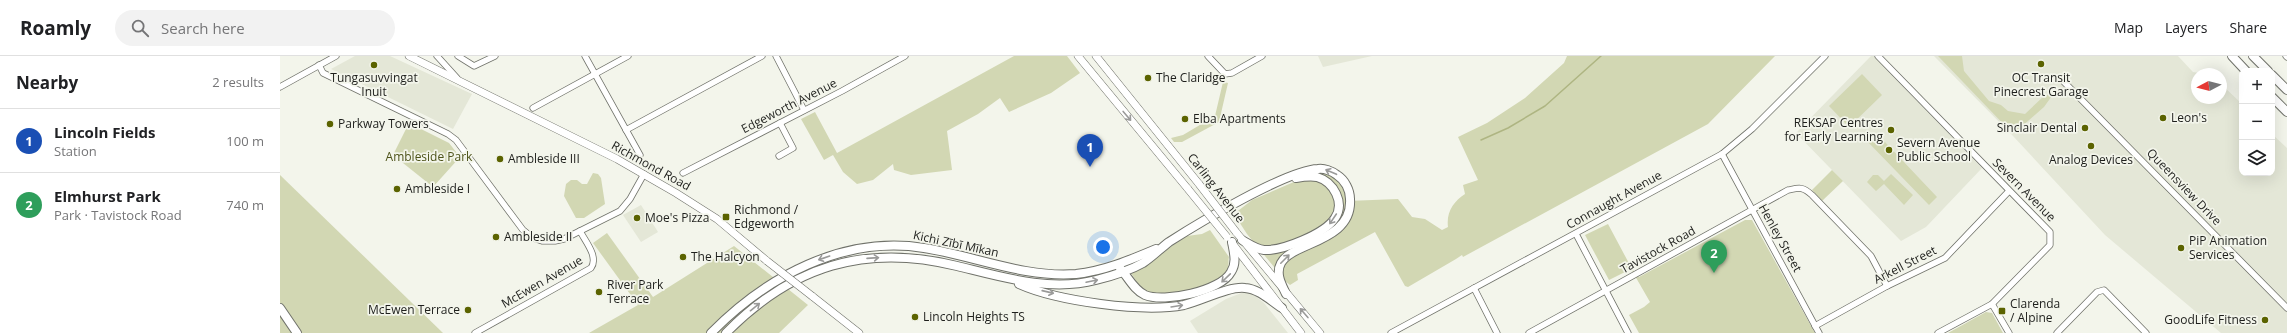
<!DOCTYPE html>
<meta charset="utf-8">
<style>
:root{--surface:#fff;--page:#f2f2f2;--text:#202124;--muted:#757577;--line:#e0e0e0;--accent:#ea580c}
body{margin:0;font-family:"Open Sans",sans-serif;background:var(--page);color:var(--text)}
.controls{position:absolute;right:12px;top:12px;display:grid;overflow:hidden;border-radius:8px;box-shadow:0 4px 16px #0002}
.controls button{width:36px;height:36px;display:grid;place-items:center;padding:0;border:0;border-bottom:1px solid var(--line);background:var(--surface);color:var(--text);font:20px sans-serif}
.compass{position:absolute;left:1911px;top:12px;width:36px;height:36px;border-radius:50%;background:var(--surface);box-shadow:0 4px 16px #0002;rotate:263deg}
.you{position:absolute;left:823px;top:191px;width:14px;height:14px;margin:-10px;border:3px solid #fff;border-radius:50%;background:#1a73e8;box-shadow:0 0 0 6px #1a73e833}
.badge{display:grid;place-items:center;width:26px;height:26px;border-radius:50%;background:var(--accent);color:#fff;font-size:13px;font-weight:700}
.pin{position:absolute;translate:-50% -33px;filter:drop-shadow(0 1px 2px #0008)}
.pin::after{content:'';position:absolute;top:21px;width:14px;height:12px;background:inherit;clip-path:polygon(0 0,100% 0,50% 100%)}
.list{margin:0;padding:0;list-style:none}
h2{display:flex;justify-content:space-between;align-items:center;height:52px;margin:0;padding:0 16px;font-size:17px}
h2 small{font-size:13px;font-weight:400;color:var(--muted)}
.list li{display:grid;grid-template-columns:26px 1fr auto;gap:12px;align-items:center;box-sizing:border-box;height:64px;padding:0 16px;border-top:1px solid var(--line)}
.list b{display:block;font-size:15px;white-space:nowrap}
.list p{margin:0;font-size:13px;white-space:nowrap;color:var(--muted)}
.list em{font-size:13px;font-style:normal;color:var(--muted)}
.icon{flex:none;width:22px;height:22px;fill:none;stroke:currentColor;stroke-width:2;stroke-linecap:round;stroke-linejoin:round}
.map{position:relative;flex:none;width:2007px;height:277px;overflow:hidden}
header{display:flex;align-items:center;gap:24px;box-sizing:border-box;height:56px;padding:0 20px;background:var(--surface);border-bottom:1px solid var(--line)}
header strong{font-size:19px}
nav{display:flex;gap:22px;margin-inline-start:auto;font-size:14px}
.search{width:280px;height:36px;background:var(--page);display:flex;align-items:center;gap:10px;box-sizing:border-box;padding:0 14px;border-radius:22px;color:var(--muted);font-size:15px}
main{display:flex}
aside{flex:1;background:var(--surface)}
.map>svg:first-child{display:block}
.built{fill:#e4e7d7}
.green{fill:#d2d7b3}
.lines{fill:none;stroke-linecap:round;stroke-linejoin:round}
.stream{stroke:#aeb582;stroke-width:1.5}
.minor-casing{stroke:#70726a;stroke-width:7}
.major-casing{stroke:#70726a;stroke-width:8}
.highway-casing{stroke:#70726a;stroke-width:10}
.minor{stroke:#fff;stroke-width:5.5}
.major{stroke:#fff;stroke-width:7}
.highway{stroke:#fff;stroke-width:8}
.major-bridge-casing{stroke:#70726a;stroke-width:8;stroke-linecap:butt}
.major-bridge{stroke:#fff;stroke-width:7}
.oneway{stroke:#9a9a99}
.poi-dot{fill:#5b6300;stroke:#f3f5eb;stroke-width:1.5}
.labels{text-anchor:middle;stroke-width:3.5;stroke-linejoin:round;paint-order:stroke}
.poi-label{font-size:12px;fill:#1e1f1c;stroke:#f3f5eb;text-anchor:start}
.street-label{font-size:12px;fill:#1e1f1c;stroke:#f3f5eb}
.park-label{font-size:12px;fill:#4d5319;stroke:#f3f5eb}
</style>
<header>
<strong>Roamly</strong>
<div class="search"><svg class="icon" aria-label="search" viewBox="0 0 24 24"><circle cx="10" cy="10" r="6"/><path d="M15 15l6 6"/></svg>Search here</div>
<nav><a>Map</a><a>Layers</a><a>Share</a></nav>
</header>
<main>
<aside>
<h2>Nearby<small>2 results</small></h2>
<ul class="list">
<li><span class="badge" style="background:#1a4fb4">1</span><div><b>Lincoln Fields</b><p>Station</p></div><em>100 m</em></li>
<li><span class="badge" style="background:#2e9e5b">2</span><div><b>Elmhurst Park</b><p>Park · Tavistock Road</p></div><em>740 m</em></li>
</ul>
</aside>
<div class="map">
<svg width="2007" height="277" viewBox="0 0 2007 277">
<rect width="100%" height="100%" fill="#f3f5eb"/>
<g class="built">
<path d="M75,0H110L192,38L173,73L51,13Z"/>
<path d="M1038,0H1092L1043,11Z"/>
<path d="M1591,0H1594L1702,112L1646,171L1621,185L1516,77Z"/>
<path d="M1654,0H1898L1913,16L1925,18H1917V42H1941V28L1962,48V117H1992V78L2007,92V277H1941L1825,179L1733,80Z"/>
<path d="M361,149L378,176L361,186L343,159Z"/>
<path d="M964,236L973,238L984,247L1008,277H918L910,265L946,243Z"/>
</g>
<g class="green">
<path d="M734,0H787L800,17L771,37L729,56L720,42L698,58L667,75L672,114L631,119L614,114L613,108L593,124L577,128L563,116L553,99L544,104L521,63L535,56L557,97Z"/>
<path d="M1287,0H1495L1428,68L1183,201L1182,199L1176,203L1128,231L1125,230L1095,176L1017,218L1018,224L1010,229L1005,225L1002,217L994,211L967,178L954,158L972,144L1037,116C1056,117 1063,128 1067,145L1118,143L1132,161L1145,163L1162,174L1168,171C1166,156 1174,145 1185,138L1183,129L1198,124L1178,81L1207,67L1245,42L1284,7Z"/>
<path d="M1658,0H1682L1684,15L1709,45L1721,49L1728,55L1745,58L1764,40L1774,37L1764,51L1733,78Z"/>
<path d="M1582,18L1602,39L1569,71L1549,50Z"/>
<path d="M943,26L948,27L939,66L902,86H894L891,82L903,79L935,60Z"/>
<path d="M129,67L169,87L180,101L153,131L113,99Z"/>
<path d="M1591,79L1600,89L1604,85L1657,141L1649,149L1586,84Z"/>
<path d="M1552,114L1563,125L1542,145L1532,134Z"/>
<path d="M313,117L318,118L321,122L325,148L304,162H296L284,140L286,128L291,124H297L302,128H307Z"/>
<path d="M1611,118L1633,139L1624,149L1604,128L1596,135L1587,126L1593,119H1598L1604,125Z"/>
<path d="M0,119L163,277H0Z"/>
<path d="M1465,164H1472L1535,277H1359L1349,259L1364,251L1370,246L1351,213L1329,224L1305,179L1328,168L1352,213L1359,221Z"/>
<path d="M930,174L949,201C948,204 949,209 948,213C941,232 890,241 872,237C862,235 856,225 851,217L907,180L922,178Z"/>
<path d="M327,177L373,241L454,190L528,249L499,277H309L358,249L313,187Z"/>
<path d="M1706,256L1712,257L1723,277H1668Z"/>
</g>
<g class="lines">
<path class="stream" d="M1201,84L1228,72L1265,50L1321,0"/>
<g class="minor-casing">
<g id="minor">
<path d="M157,0L177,22"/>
<path d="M178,0L194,10L215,0"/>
<path d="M305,0L360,99"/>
<path d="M496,0L524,54"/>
<path d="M928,0L945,18L952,17L982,0"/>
<path d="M1598,0L1770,176V189L1712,248L1658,277"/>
<path d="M2006,0L2007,1"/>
<path d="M39,9L43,17L168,78L176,84L243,174L253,182L262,185H275L284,183L340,155L350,143L364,118"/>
<path d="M1784,26L2007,252"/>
<path d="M0,31L56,0"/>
<path d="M253,52L348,0"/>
<path d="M346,74L482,0"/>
<path d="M1442,98L1539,277"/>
<path d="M499,100L513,92L500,67"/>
<path d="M403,117L562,35L625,0"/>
<path d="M1296,178L1348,277"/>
<path d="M1194,232L1217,277"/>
<path d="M1712,248L1729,277"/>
<path d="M1535,270L1607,230L1665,202L1729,135"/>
<path d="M195,277L311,212C319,201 305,185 300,175"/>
<path d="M1111,277L1442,98L1472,73L1545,0"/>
<path d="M1249,277L1508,134C1519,132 1522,130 1532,139L1591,200L1607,230"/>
<path d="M1777,277L1817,236L1824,234L1866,277"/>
</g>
</g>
<g class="major-casing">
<g id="major">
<path d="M129,0L337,103L396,137L437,163L487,205"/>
<path d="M798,0L908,133"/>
<path d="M816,0L919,128"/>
<path d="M956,176L1040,277"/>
<path d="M952,187L1021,277"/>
<path d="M532,240L579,277"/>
</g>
</g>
<g class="highway-casing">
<g id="highway">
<path d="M1952,0L1966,15"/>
<path d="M1973,0L1988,15"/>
<path d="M1992,19L2007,34"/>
<path d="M1992,41L2007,56"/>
<path d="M962,184C969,188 976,193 984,194C1002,195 1045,178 1055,162C1065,147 1054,126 1037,121C1030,120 1022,121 1016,122"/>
<path d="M840,212C848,221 854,234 865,239C884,247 941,235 951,216C957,207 954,197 952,186"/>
<path d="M739,228C777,245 863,257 904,249C921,245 949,230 965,232C979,233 991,245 1002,252"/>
<path d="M0,252L17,277"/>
<path d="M431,277C486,221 563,179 644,192C695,200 744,222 796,218C824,215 850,204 876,193"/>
<path d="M446,277C512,210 585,187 677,210C722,221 770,236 816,224C832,220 849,215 863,207C872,201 880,193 889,186C917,168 1007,114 1038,113C1044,112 1052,115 1057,119C1065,124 1070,134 1070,143C1073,186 1012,186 1001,207C995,218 1002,229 1006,238"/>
</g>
</g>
<use href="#minor" class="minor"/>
<use href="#major" class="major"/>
<use href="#highway" class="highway"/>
<g class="major-bridge-casing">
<g id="major-bridge">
<path d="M919,128L956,176"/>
<path d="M908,133L947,181"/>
<path d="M487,205L532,240"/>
</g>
</g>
<use href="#major-bridge" class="major-bridge"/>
</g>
<defs><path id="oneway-shaft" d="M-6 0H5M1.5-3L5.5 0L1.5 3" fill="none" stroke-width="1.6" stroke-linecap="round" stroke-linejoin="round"/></defs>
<g class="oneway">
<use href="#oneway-shaft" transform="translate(847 60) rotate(50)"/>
<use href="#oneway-shaft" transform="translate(1051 116) rotate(-157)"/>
<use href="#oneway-shaft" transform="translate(1053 163) rotate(124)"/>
<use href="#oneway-shaft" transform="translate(544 202) rotate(161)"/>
<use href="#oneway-shaft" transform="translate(593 202) rotate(-4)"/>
<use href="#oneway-shaft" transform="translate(1005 203) rotate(-45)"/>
<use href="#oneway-shaft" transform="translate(946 222) rotate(136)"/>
<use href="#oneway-shaft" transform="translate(812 225) rotate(-12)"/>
<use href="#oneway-shaft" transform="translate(768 236) rotate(13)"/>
<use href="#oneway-shaft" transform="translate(897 250) rotate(-9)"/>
<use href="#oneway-shaft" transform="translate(475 251) rotate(-39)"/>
<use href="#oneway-shaft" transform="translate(1024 257) rotate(-131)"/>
</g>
<g class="poi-dot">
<circle cx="1761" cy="8" r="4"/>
<circle cx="94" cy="9" r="4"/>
<circle cx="868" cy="22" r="4"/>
<circle cx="1883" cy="62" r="4"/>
<circle cx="905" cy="63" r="4"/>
<circle cx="50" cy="68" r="4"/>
<circle cx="1805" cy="72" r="4"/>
<circle cx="1611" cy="74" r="4"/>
<circle cx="1811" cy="90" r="4"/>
<circle cx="1609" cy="94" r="4"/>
<circle cx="220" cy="103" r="4"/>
<circle cx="117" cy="133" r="4"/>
<rect x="442" y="157" width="8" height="8" rx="2"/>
<circle cx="357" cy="162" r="4"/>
<circle cx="216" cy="181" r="4"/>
<circle cx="1901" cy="192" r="4"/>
<circle cx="403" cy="201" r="4"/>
<circle cx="319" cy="236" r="4"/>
<circle cx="188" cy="254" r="4"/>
<rect x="1718" y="251" width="8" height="8" rx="2"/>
<circle cx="635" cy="261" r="4"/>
<circle cx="1985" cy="264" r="4"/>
</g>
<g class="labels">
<g class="poi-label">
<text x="94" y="26" text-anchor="middle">Tungasuvvingat<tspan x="94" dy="14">Inuit</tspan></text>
<text x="876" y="26">The Claridge</text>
<text x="1761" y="26" text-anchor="middle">OC Transit<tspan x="1761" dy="14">Pinecrest Garage</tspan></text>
<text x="1891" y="66">Leon's</text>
<text x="913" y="67">Elba Apartments</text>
<text x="1603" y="71" text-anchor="end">REKSAP Centres<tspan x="1603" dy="14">for Early Learning</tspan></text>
<text x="58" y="72">Parkway Towers</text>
<text x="1797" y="76" text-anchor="end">Sinclair Dental</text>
<text x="1617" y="91">Severn Avenue<tspan x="1617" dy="14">Public School</tspan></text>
<text x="228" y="107">Ambleside III</text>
<text x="1811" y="108" text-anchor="middle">Analog Devices</text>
<text x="125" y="137">Ambleside I</text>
<text x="454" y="158">Richmond /<tspan x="454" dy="14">Edgeworth</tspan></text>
<text x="365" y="166">Moe's Pizza</text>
<text x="224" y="185">Ambleside II</text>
<text x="1909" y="189">PiP Animation<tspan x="1909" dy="14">Services</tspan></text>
<text x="411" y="205">The Halcyon</text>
<text x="327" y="233">River Park<tspan x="327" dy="14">Terrace</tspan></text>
<text x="1730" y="252">Clarenda<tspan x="1730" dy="14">/ Alpine</tspan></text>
<text x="180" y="258" text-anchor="end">McEwen Terrace</text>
<text x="643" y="265">Lincoln Heights TS</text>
<text x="1977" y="268" text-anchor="end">GoodLife Fitness</text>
</g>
<g class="street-label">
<text transform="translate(509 50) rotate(-27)" y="4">Edgeworth Avenue</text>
<text transform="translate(371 110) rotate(29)" y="4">Richmond Road</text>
<text transform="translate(1904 131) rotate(46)" y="4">Queensview Drive</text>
<text transform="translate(936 132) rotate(52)" y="4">Carling Avenue</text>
<text transform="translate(1744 134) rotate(45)" y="4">Severn Avenue</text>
<text transform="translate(1334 144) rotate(-29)" y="4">Connaught Avenue</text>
<text transform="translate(1500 182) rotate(61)" y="4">Henley Street</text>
<text transform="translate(676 188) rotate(12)" y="4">Kichi Zībī Mīkan</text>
<text transform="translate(1378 194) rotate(-29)" y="4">Tavistock Road</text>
<text transform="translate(1625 209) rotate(-27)" y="4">Arkell Street</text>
<text transform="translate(262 226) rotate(-30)" y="4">McEwen Avenue</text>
</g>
<g class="park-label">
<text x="149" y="105">Ambleside Park</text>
</g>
</g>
</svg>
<div class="controls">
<button>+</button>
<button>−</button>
<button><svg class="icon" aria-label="layers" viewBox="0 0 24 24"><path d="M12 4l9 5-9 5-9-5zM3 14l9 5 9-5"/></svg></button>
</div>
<svg class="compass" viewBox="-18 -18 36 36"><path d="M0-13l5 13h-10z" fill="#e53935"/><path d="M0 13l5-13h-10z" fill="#757577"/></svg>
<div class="you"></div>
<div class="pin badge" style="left:810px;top:111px;background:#1a4fb4">1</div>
<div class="pin badge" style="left:1434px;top:217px;background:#2e9e5b">2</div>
</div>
</main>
